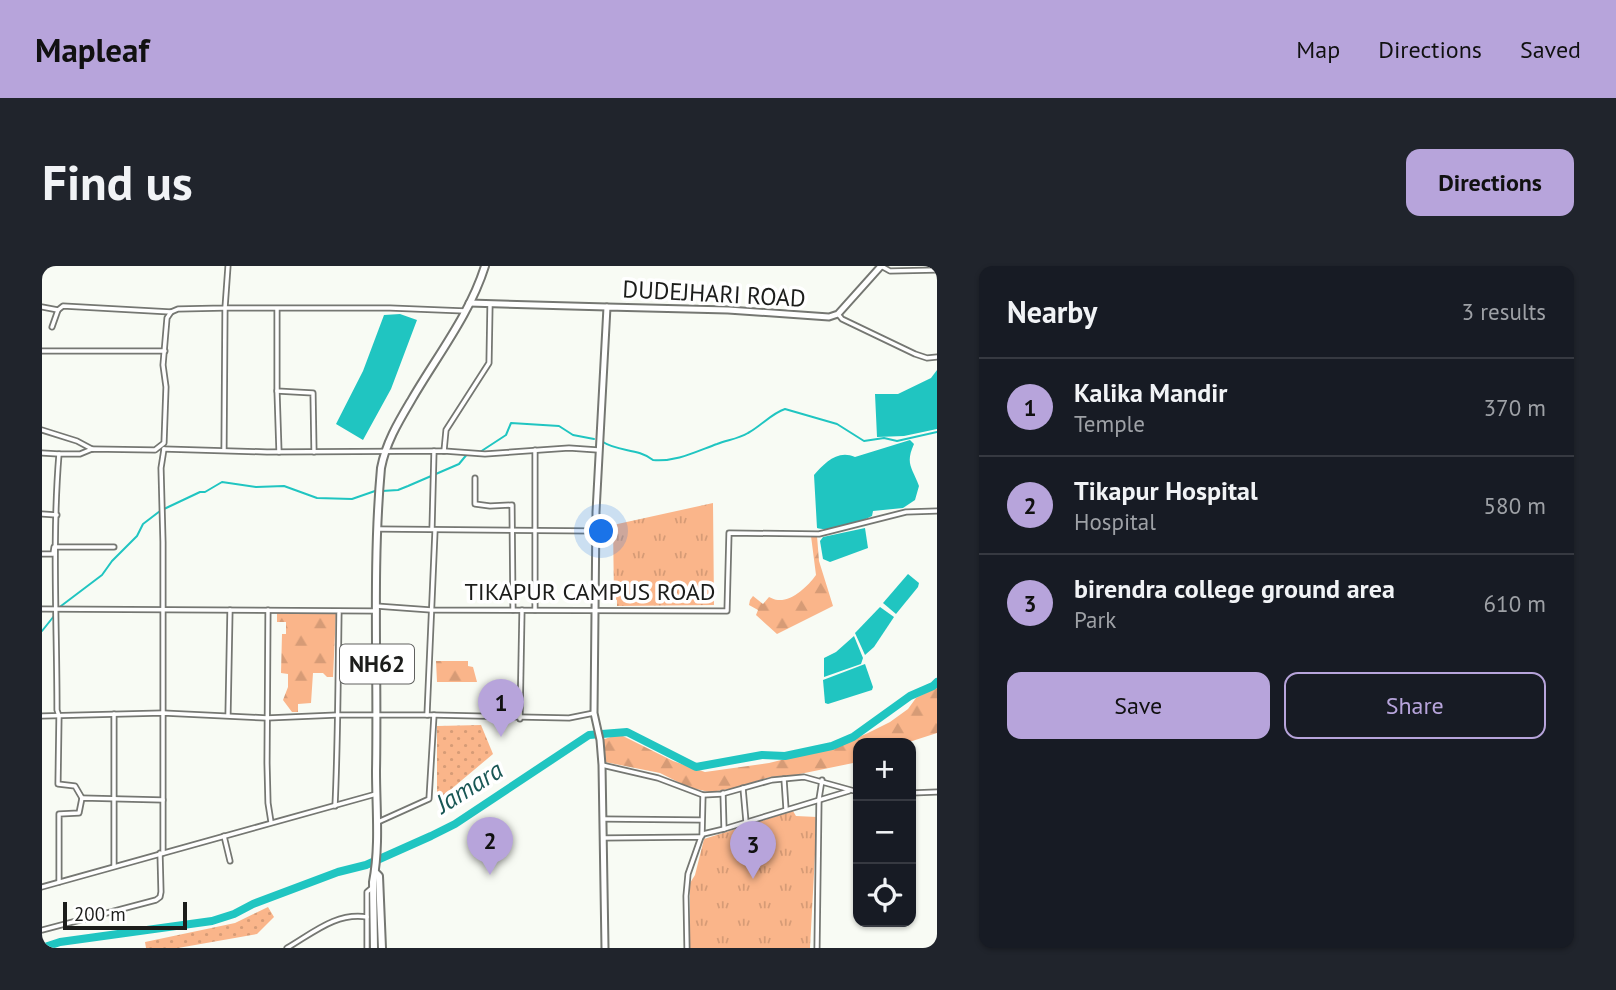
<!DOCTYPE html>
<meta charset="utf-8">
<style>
:root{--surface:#171b24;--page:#20242c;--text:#f1f3f6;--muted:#9ea1a6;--line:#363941;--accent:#b7a4db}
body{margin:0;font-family:"PT Sans",sans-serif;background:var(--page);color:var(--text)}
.controls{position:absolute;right:21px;bottom:21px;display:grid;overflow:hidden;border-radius:14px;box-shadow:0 2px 5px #0004}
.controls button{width:63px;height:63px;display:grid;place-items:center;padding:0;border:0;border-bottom:2px solid var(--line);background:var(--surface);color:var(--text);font:35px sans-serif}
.scale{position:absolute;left:21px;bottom:18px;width:124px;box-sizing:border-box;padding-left:7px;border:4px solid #1c1d1b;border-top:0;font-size:19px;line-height:24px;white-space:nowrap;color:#1c1d1b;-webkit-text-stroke:5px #fff;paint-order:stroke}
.you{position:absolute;left:560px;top:266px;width:24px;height:24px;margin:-18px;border:5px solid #fff;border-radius:50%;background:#1a73e8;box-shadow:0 0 0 10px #1a73e833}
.badge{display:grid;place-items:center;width:46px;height:46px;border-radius:50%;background:var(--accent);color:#111;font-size:23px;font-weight:700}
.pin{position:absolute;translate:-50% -58px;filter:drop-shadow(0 2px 4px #0008)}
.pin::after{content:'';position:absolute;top:37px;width:24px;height:21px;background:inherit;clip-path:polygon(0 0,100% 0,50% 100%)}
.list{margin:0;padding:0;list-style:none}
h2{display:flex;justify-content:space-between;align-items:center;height:91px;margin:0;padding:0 28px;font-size:30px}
h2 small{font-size:23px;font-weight:400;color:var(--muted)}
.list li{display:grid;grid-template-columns:46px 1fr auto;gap:21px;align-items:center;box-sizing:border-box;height:98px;padding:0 28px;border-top:2px solid var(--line)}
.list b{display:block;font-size:26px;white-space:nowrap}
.list p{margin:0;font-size:23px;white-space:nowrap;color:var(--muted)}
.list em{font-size:23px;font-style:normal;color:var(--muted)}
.actions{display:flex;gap:14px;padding:21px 28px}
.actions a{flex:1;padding:16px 0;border:2px solid var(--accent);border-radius:14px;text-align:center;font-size:24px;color:var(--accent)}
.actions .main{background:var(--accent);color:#111}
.icon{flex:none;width:38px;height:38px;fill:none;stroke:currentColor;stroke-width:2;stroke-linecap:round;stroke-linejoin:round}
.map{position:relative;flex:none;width:895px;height:682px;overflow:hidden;border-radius:14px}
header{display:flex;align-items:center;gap:42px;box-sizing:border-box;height:98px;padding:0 35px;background:var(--accent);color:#111}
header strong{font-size:33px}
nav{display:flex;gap:38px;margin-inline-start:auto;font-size:24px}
.intro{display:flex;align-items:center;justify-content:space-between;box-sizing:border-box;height:168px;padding:0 42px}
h1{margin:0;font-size:49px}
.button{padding:18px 32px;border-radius:14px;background:var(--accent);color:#111;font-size:24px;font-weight:700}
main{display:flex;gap:42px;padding:0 42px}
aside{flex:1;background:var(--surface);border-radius:14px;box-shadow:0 2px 5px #0004}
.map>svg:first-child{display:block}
.grass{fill:url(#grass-dots)}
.forest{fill:url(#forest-firs)}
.park{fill:url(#park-tufts)}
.water{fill:#20c5c1}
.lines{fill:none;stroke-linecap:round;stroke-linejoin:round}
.stream{stroke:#20c5c1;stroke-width:2}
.river{stroke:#20c5c1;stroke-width:8}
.minor-casing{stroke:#757772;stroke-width:7}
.tertiary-casing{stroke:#757772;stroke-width:9}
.primary-casing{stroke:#757772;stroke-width:10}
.minor{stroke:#fff;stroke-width:3.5}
.tertiary{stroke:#fff;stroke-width:5}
.primary{stroke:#fff;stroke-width:6}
.labels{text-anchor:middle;stroke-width:7;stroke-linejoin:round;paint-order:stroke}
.shield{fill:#fff;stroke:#60615f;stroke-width:2}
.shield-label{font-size:23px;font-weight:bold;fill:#1c1d1b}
.street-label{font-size:24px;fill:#1c1d1b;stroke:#fff}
.water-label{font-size:26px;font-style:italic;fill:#195755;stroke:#fff}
</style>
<header>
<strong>Mapleaf</strong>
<nav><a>Map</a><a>Directions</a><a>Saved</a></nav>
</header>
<div class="intro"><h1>Find us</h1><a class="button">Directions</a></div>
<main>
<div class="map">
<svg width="895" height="682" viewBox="0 0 895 682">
<defs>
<pattern id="grass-dots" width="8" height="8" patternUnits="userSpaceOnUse" patternTransform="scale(1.75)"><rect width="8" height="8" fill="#fab58a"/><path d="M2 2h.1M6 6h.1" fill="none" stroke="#d69b76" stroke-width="1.8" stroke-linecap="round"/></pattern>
<pattern id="forest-firs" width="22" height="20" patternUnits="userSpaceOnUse" patternTransform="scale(1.75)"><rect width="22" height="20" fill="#fab58a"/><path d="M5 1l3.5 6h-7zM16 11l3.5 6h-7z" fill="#d69b76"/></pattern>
<pattern id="park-tufts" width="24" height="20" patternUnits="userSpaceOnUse" patternTransform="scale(1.75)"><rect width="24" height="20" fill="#fab58a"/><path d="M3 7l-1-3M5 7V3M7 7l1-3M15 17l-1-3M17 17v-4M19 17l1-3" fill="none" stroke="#d69b76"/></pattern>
</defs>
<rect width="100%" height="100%" fill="#f8fbf4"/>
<g class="grass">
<path d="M439,459L451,488L395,535V460Z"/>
<path d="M226,641L232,651L215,668L136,682H104L103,676L193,657Z"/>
</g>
<g class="forest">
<path d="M769,270H775L777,295L791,340L735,368L714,349L716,344L707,339L708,334L711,330L721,338L727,331C730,332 733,334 736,334C751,335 766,320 774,309Z"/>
<path d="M235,347H294L291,411H285L281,407H271L269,437L256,438V446H250L241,434L246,421V408L239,407L240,368H244V356H235Z"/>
<path d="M394,395H426V400L431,401L435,416H395Z"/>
<path d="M895,421V467L864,477H816V496L753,509L728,511L689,523L667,526L646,521L618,507L563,496L560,474L577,468L631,495L663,506L727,497L796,480L826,467L848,456L866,443L874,432Z"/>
</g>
<g class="park">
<path d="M671,237L672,339L575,340V334L572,333L571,259Z"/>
<path d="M751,545L754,550L775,551L768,682H648V617L653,609L662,573Z"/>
</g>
<g class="water">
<path d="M358,48L375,54L349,123L321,174L294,158L321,105L342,49Z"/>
<path d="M895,104V163L862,170L835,171L833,128H856L889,112Z"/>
<path d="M868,174L872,178C863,198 870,201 877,220L873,234L861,242L831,245L830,250C817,257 788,266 775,262L772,209C782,198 795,183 813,191Z"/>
<path d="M823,262L826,282L788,296L781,293L778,275L781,271Z"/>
<path d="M866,308L877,317L876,321L854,348L841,337Z"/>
<path d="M838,341L852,351L832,381L823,389L813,367Z"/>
<path d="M812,370L821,392L819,398L782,411V392L794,386Z"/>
<path d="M823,398L831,421L830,424L786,438L783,437L781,414Z"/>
</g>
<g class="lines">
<g class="stream">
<path d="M561,176C576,186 596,182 611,194C634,196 653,186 675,178C685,174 696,173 706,167C719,160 730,147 743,143L795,158L822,175L842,172L855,175L895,166"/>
<path d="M438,186L464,169L469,157L517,160L531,169L552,173"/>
<path d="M340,225L356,224L366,220L417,198L426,187"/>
<path d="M122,243L158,226H163L180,216L214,221L242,220L275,232L310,233L333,225"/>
<path d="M19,340L60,309L70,295L95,270L101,258L118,245"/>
<path d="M0,365L12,350"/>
</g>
<path class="river" d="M0,682L18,676L170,655L192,648L211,638L296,606L324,599L389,570L413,558L547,469L585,466L654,501L720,489L743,490L790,480L811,471L868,430L891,420L895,416"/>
<g class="minor-casing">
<g id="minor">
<path d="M839,0L848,5L895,4"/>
<path d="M0,41L16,44"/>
<path d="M235,43V125L271,127L272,186"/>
<path d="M796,48L800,53L873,88L885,92L895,91"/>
<path d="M10,61L16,44L21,40L129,46"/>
<path d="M0,85H123"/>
<path d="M235,125L237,186"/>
<path d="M0,164L35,175L50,183"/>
<path d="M122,183L225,186L402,185L443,188L527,182L556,184"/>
<path d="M182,183L183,42H348L423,45"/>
<path d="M402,185L404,164L447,97L448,39"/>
<path d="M0,187L17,188"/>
<path d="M433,212V238L448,240L470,239L471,344"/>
<path d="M0,248L15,249"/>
<path d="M336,263L554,265"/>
<path d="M390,263L392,185"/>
<path d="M0,288H11L12,281H72"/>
<path d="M334,340L389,344L685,345L687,267L777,268L864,246L895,245"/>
<path d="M0,343L334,345"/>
<path d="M226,344L225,497L226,537L229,556"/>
<path d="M493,344V184"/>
<path d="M186,449L188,344"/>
<path d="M385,449L393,265"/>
<path d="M392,449L527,452L552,447"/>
<path d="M0,450L121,447L225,452L295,449H392L387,533L336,556"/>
<path d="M478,453L480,344"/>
<path d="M560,499L616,512L661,529L680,528L730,514L762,511L816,526"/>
<path d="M742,513L744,543"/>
<path d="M701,522L704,556"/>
<path d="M869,527L895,526"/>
<path d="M40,532L33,520L16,518L17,450L15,444C15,359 10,273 17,188H38L50,183L113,184L122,177L124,121L121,99L125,52L129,46L136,43L183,42L186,0"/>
<path d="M293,540C296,476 296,412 297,347"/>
<path d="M562,553L659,554"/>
<path d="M682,563L807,525"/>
<path d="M661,568L682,563L681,527"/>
<path d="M182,570L188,595"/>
<path d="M660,570L661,529"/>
<path d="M561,572L659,571L646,608L644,630L645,682"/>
<path d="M121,587V276L119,202L122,183"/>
<path d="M72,600V448"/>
<path d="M17,616V548L37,547L40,532L121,534"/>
<path d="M0,621L334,528"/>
<path d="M0,664L114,634L118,631L119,626L118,587"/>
<path d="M245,682C271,667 294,646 325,651V626L331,621"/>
<path d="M325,682V651"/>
<path d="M775,682L777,533L780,514"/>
</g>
</g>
<g class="tertiary-casing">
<g id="tertiary">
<path d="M427,37L565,41"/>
<path d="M563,682L560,499L558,474L552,447L554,246L565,41L686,44L787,51L796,48L839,0"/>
</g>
</g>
<g class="primary-casing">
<g id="primary">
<path d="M334,607L337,610L340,682"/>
<path d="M332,682L331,616C338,580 334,542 334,505C336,404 330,302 339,202C344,176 357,155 370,133C395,90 428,48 443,0"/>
</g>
</g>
<use href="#minor" class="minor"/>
<use href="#tertiary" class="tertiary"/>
<use href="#primary" class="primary"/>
</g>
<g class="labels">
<rect class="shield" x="298" y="378.5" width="74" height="39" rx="5"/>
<g class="shield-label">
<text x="335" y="406">NH62</text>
</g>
<g class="street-label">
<text transform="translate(672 28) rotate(3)" y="8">DUDEJHARI ROAD</text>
<text x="548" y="334">TIKAPUR CAMPUS ROAD</text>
</g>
<g class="water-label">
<text transform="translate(427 521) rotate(-32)" y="9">Jamara</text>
</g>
</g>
</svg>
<div class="controls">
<button>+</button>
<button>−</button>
<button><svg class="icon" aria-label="locate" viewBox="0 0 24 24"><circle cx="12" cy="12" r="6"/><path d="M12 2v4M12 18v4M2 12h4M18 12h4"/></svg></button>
</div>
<div class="scale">200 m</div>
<div class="you"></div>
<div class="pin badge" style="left:459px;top:471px">1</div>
<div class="pin badge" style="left:448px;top:609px">2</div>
<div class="pin badge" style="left:711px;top:613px">3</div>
</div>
<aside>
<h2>Nearby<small>3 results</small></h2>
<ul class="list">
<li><span class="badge">1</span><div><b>Kalika Mandir</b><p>Temple</p></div><em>370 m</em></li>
<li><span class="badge">2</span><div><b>Tikapur Hospital</b><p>Hospital</p></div><em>580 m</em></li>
<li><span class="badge">3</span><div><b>birendra college ground area</b><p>Park</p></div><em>610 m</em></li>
</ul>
<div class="actions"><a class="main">Save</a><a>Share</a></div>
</aside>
</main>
